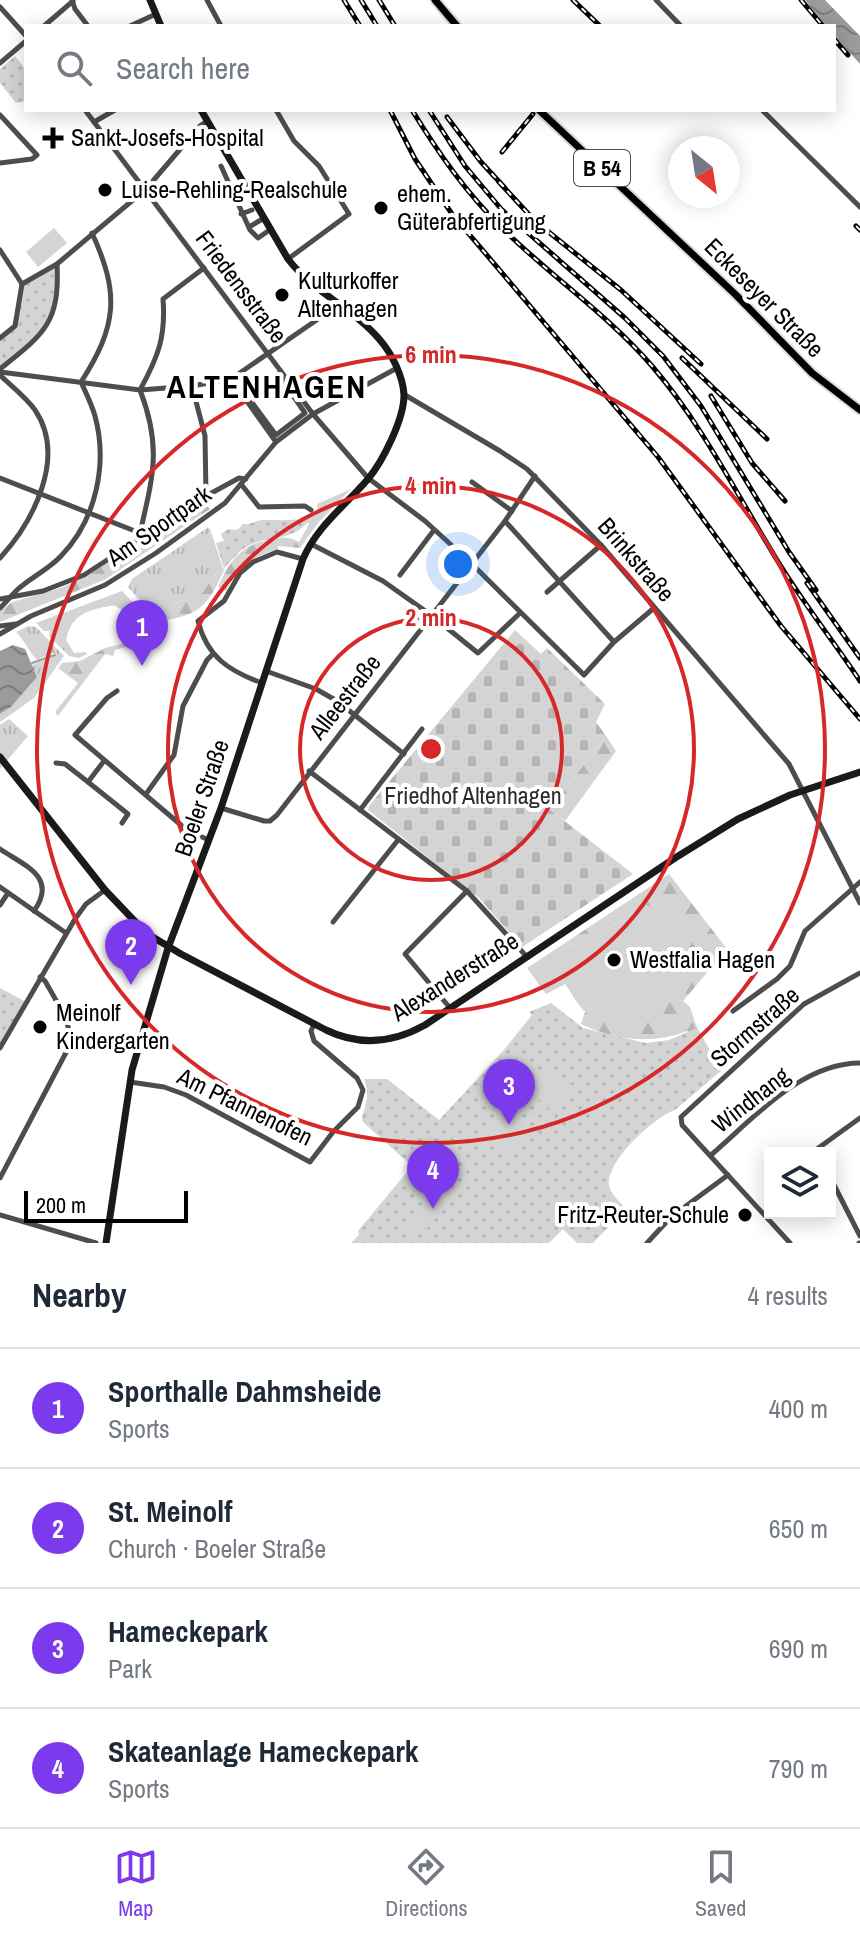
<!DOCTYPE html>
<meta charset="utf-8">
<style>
:root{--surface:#fff;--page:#f6f6f7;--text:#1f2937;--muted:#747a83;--line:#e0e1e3;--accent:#7c3aed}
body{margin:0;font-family:"Archivo Narrow",sans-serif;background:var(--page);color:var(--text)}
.controls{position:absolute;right:24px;bottom:24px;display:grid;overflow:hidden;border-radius:0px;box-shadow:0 4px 20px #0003}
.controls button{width:72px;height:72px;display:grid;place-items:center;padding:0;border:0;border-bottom:2px solid var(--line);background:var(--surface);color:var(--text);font:40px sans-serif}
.compass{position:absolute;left:668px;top:136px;width:72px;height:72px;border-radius:50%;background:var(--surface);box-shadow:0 4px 20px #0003;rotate:150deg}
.scale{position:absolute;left:24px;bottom:20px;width:164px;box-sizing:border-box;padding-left:8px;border:4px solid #000;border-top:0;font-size:22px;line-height:28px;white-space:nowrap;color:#000;-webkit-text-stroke:6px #fff;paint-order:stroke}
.you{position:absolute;left:458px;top:564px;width:28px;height:28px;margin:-20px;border:6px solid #fff;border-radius:50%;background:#1a73e8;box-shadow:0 0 0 12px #1a73e833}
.badge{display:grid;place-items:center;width:52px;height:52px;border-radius:50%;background:var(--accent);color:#fff;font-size:26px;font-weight:700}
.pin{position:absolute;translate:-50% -66px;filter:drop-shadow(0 2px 4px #0008)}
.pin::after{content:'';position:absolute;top:42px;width:28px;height:24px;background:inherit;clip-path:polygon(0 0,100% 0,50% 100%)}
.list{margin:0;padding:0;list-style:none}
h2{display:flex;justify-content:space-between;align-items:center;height:104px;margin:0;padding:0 32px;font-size:34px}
h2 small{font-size:26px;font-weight:400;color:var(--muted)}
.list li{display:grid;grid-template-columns:52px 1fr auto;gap:24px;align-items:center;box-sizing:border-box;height:120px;padding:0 32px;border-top:2px solid var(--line)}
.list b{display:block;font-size:30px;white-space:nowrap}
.list p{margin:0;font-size:26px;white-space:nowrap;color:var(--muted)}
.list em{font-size:26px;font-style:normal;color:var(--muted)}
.icon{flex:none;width:44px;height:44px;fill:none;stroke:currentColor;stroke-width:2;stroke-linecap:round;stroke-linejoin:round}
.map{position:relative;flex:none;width:860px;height:1243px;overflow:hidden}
.search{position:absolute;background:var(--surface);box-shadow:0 4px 20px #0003;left:24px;right:24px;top:24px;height:88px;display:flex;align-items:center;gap:20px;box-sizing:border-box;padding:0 28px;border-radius:0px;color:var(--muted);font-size:30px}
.sheet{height:584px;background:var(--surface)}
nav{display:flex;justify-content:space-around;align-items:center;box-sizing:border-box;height:112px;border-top:2px solid var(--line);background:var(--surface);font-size:22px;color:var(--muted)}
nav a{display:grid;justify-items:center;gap:4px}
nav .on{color:var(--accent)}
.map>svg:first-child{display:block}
.grass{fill:url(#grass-tufts)}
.forest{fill:url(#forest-firs)}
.cemetery{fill:url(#cemetery-stones)}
.park{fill:url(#park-dots)}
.pitch{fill:#d4d4d4}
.water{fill:url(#water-waves)}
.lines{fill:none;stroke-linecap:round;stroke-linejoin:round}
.stream{stroke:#9b9b9b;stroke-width:2}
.primary-casing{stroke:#dbdbdb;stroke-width:11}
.street{stroke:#4d4d4d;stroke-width:5}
.secondary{stroke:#1a1a1a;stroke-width:7}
.primary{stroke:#000;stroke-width:7}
.rail-casing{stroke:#000;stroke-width:5}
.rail{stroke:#fff;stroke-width:2;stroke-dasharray:6;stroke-linecap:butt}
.ring{fill:none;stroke:#d62828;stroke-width:4}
.poi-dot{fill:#000;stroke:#fff;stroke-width:3}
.labels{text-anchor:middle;stroke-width:8;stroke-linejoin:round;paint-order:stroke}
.shield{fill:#fff;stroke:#4c4c4c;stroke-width:2}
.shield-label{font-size:22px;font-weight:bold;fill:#000}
.poi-label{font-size:24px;fill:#000;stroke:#fff;text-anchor:start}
.street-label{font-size:24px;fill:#000;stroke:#fff}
.park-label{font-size:24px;fill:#2b2b2b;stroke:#fff}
.district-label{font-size:32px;font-weight:bold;letter-spacing:2px;fill:#000;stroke:#fff}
.centre{fill:#d62828;stroke:#fff;stroke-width:4}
.ring-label{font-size:24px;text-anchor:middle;font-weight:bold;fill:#d62828;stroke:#fff;stroke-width:8;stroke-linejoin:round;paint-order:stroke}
</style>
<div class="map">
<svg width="860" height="1243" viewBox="0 0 860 1243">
<defs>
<pattern id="grass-tufts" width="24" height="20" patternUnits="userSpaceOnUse" patternTransform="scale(2)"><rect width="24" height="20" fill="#d4d4d4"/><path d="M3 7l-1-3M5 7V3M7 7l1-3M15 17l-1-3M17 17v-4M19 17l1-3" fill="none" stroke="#b4b4b4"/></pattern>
<pattern id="forest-firs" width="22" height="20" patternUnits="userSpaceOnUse" patternTransform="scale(2)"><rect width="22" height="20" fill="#d4d4d4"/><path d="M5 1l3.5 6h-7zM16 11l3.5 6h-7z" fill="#b4b4b4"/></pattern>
<pattern id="cemetery-stones" width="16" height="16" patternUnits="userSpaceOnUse" patternTransform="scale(2)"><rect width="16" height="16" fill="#d4d4d4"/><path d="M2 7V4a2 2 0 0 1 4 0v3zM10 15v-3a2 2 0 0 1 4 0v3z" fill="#b4b4b4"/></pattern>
<pattern id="park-dots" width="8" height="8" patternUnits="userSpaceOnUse" patternTransform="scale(2)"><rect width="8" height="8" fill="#d4d4d4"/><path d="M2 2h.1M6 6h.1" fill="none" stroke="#b4b4b4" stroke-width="1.8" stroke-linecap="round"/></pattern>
<pattern id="water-waves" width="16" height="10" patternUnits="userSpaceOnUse" patternTransform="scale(2)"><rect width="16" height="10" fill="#9b9b9b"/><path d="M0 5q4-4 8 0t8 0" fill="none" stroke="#7c7c7c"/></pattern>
</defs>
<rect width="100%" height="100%" fill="#fff"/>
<g class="grass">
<path d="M207,528L210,529L222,565L203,592L178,602L158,618V614L153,615L128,587L132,579Z"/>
<path d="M122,591L146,617L141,621L129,620C126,615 121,608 115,606C110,605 101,608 96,609C78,614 70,622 66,640L74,653L86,652L87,654L79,658L69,656L49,636L50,631H44L36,623Z"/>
<path d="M28,626L36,627L64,656L34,698L0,722V714L11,707L37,677L32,665L57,655L53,653L37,660C30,653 25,641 16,632Z"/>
<path d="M9,719L28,736L0,769V725Z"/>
</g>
<g class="forest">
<path d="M351,489L318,523L300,548L278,546V549C254,556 235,570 226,591L218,587C230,561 239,547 267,540C280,537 288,536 299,542L309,524L302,517L315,516L318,510L317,504Z"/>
<path d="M202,501L210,509L106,579L0,622V611L12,602L61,588L89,575Z"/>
<path d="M222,565L224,570C212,596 205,612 176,618C168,620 165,621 158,618L178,602L203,592Z"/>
<path d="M149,621L151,624L135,649L130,646L115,650L113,656L105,654L58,716L55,712L78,683L58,668L62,663L80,661L105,648L133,641L145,622Z"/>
<path d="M606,736L616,751L565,821L549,809Z"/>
<path d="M669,874L727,949L683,1001L690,1007L696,1025L721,1071L696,1039L687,1031C652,1045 614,1040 581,1024L585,1012C595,1016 604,1021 615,1020C637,1020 691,976 690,954C690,931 662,917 646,905L578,946L562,945Z"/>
</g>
<path class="cemetery" d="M515,630L541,654L547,648L605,704L596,722L606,736L549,809L633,874L522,947L479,898L368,810L369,806Z"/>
<g class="park">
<path d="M15,56L26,70V101L16,103L0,83V69Z"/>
<path d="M57,264L58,289L46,327L0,369V339L15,326L22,284Z"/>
<path d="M306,518L308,522C289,543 271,534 248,546C238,551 232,561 224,568L216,543L224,541L221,534L228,529L237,530L243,524C251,525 256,520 263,520C278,520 291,521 306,518Z"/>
<path d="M0,988L26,1002L0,1048Z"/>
<path d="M551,1003L583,1028L646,1043L669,1040L697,1028L721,1071L675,1110C655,1116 600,1166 610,1189C613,1196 621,1203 626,1209L593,1243H577L563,1229L549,1243H351L359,1235L358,1231L412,1166L363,1122L362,1118C366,1103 370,1094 364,1079H387L439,1120L503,1051L532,1015L529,1012Z"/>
</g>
<g class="pitch">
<path d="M54,228L67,243L38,267L26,252Z"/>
<path d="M646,905C664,912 688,931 691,953C693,974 638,1018 617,1021C608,1022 595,1018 587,1013C578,1007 572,993 565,984L546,994L527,968L562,945L578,946Z"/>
<path d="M550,1065L578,1090L555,1114L528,1089Z"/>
<path d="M508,1109L530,1129L510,1152L487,1132Z"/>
<path d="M449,1184L454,1189L447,1209L443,1210C434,1220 425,1238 409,1232L406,1228L408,1221L432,1201L444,1185Z"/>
</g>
<g class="water">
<path d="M805,0H825L860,36V64L834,35V26H826Z"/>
<path d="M13,645L25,649L37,677L11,707L0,714V651Z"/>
</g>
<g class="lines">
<path class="stream" d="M32,663L55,655"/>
<g class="primary-casing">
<g id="primary">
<path d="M435,0L457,26"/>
<path d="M539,110L736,295L812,373L860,410"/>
</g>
</g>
<g class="street">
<path d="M72,0L75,9L88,26"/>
<path d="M207,0L221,26"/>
<path d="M656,0L681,26"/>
<path d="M0,7L26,36"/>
<path d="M44,26L73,1"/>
<path d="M130,26L156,14"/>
<path d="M0,63L26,41"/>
<path d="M85,110L313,414L368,478L425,521L471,563L584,675L614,642L654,608"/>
<path d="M276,110L294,141L319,166L349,214L288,259"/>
<path d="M762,110L860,207"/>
<path d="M0,115L37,155L32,159L0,163"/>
<path d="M94,122L115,110"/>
<path d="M221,166L250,230L258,238L271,229"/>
<path d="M241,214L252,210"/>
<path d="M249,227L264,218"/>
<path d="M0,250L22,284L15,326L0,338"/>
<path d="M22,284L57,264L146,189L200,126L207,121"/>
<path d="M0,369C44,334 60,323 57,264"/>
<path d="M0,372L140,390L192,386L231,379L321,317L334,303"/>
<path d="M278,374L305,413L276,435L248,397Z"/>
<path d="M0,375C11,386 26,397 35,410C67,457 33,522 0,558"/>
<path d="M231,379L276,442"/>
<path d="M192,386L205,436L206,496"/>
<path d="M405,395L500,451L527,469L601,545L789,764L860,903"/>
<path d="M0,478L140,533"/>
<path d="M472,482L512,511"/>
<path d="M241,484L259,507L305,506L311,510"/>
<path d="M505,521L614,642"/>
<path d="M143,537L140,533C153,476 162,447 140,390C158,357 166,337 163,299L204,268"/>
<path d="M311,544L383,581L431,615L478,653L520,613"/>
<path d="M400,575L434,530"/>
<path d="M547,592L601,545"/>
<path d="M0,599L43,591L84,575L206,496L239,478L246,479"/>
<path d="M0,608C6,602 11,596 17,590C31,577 48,570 61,556C96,520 108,464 95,416C92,405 86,393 81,382C117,326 120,294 92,233"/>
<path d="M0,626L16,624"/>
<path d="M0,634L31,616L105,585L156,553L225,503L276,442L313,414L397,368"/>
<path d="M266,671L316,689L337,701L404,754"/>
<path d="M262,683C229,671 207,657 198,621L224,601L240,573L253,562L277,552L303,559"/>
<path d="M117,691L107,698L75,735L188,831L209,840"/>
<path d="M56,763L65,764L88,782L104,761"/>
<path d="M309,771L467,891L527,957"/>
<path d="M88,782L128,814L122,823"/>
<path d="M146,794L174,755L183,706L207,660L213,654"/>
<path d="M221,808L264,821H270L277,815L505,521L535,476"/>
<path d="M360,810L422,729"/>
<path d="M0,849C25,866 58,877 34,911"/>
<path d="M0,887L66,933"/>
<path d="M0,905L8,893"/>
<path d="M333,922L398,840"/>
<path d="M450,1008L405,954L467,891"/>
<path d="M733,1011L777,979L790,966L805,931L860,882"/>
<path d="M0,1048L75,919L86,904L105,890"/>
<path d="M130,1082L164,1087L186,1095L310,1162L333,1132L358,1107L363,1090L357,1078L314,1041L311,1031L314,1024"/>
<path d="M817,1153V1149L860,1118"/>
<path d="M711,1155C753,1119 801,1063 860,1063"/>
<path d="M830,1177L860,1236"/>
<path d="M0,1178L71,1043C71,1023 55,999 45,981L40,977"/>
<path d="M0,1215L96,1243"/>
<path d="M647,1243L671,1217L728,1175"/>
<path d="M790,1243L682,1125L681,1117L804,1004L860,973"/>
<path d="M859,1243H860"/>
</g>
<g class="secondary">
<path d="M150,0L161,26"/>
<path d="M0,757L105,890L146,933L181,954L326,1030C359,1046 393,1043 425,1025L675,858L738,819L790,795L860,772"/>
<path d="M106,1243L132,1070L168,948L221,808L303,559C317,526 346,505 368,479C383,461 404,419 404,395C403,376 392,354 380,340C353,308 313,292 288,259L201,110"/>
</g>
<use href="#primary" class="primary"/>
<g class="rail-casing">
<g id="rail">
<path d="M344,0L360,26"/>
<path d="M361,0L377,26"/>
<path d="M379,0L395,26"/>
<path d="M573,0L600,26"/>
<path d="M801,0L823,26"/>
<path d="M834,39L848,55"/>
<path d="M390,110L415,159L452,214L658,457L781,626L860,719"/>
<path d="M412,110C439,154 467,194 504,230C552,277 608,315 652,366C701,423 735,491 774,555C800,599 832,639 860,681"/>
<path d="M429,110L465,166L502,210L625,318L663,356L701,406L789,552L816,590"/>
<path d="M447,117L481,162L505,188"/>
<path d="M502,152L533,114"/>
<path d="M499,182L535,221L621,290L701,364"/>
<path d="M856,226L860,230"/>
<path d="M682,358L767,439"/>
<path d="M711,396L752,463L785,501"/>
<path d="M807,583L860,658"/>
</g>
</g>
<use href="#rail" class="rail"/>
</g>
<g class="ring">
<circle cx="431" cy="749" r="131"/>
<circle cx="431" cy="749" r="263"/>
<circle cx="431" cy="749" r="394"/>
</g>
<g class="poi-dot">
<path d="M49 126h8v8h8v8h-8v8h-8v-8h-8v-8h8z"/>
<circle cx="105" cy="190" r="8"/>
<circle cx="381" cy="208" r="8"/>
<circle cx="282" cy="295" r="8"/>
<circle cx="614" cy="960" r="8"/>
<circle cx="40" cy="1027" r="8"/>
<circle cx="745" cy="1215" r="8"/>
</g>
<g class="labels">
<rect class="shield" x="574" y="150" width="56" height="36" rx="6"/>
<g class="shield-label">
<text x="602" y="176">B 54</text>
</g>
<g class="poi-label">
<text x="71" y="146">Sankt-Josefs-Hospital</text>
<text x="121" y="198">Luise-Rehling-Realschule</text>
<text x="397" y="202">ehem.<tspan x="397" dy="28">Güterabfertigung</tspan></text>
<text x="298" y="289">Kulturkoffer<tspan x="298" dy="28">Altenhagen</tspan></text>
<text x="630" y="968">Westfalia Hagen</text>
<text x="56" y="1021">Meinolf<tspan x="56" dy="28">Kindergarten</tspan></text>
<text x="729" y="1223" text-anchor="end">Fritz-Reuter-Schule</text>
</g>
<g class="street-label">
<text transform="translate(241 287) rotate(53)" y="8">Friedensstraße</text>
<text transform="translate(764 298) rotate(45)" y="8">Eckeseyer Straße</text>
<text transform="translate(159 526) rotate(-35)" y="8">Am Sportpark</text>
<text transform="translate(636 560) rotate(49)" y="8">Brinkstraße</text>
<text transform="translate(345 697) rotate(-52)" y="8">Alleestraße</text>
<text transform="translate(202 798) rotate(-71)" y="8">Boeler Straße</text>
<text transform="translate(455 977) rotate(-32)" y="8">Alexanderstraße</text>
<text transform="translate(755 1027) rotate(-41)" y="8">Stormstraße</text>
<text transform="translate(751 1100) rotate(-38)" y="8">Windhang</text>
<text transform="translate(245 1107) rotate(26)" y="8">Am Pfannenofen</text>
</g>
<g class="park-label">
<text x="473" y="804">Friedhof Altenhagen</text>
</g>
<g class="district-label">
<text x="267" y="398">ALTENHAGEN</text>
</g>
</g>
<circle cx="431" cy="749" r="12" class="centre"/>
<g class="ring-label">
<text x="431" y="363">6 min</text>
<text x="431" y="494">4 min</text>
<text x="431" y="626">2 min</text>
</g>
</svg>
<div class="controls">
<button><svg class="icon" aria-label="layers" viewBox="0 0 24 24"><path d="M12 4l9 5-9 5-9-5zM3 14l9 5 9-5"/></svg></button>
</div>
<svg class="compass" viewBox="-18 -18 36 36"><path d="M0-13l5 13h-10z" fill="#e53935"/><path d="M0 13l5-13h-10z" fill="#747a83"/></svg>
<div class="scale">200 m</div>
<div class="you"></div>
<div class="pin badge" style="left:142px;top:666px">1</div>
<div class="pin badge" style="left:131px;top:985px">2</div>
<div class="pin badge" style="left:509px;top:1125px">3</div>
<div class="pin badge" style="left:433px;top:1209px">4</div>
<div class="search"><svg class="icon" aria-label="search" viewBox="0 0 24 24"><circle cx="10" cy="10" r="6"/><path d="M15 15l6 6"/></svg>Search here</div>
</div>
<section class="sheet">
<h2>Nearby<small>4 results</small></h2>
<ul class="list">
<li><span class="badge">1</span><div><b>Sporthalle Dahmsheide</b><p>Sports</p></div><em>400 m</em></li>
<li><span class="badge">2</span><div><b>St. Meinolf</b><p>Church · Boeler Straße</p></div><em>650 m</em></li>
<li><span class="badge">3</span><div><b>Hameckepark</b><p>Park</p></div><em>690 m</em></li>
<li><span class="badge">4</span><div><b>Skateanlage Hameckepark</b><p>Sports</p></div><em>790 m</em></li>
</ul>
</section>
<nav>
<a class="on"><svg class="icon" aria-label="map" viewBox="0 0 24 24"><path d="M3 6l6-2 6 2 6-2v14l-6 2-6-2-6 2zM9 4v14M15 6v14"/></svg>Map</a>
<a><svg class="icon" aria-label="directions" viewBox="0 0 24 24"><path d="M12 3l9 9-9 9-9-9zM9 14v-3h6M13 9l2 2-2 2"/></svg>Directions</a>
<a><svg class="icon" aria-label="saved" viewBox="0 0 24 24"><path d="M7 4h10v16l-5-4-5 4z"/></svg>Saved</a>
</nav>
